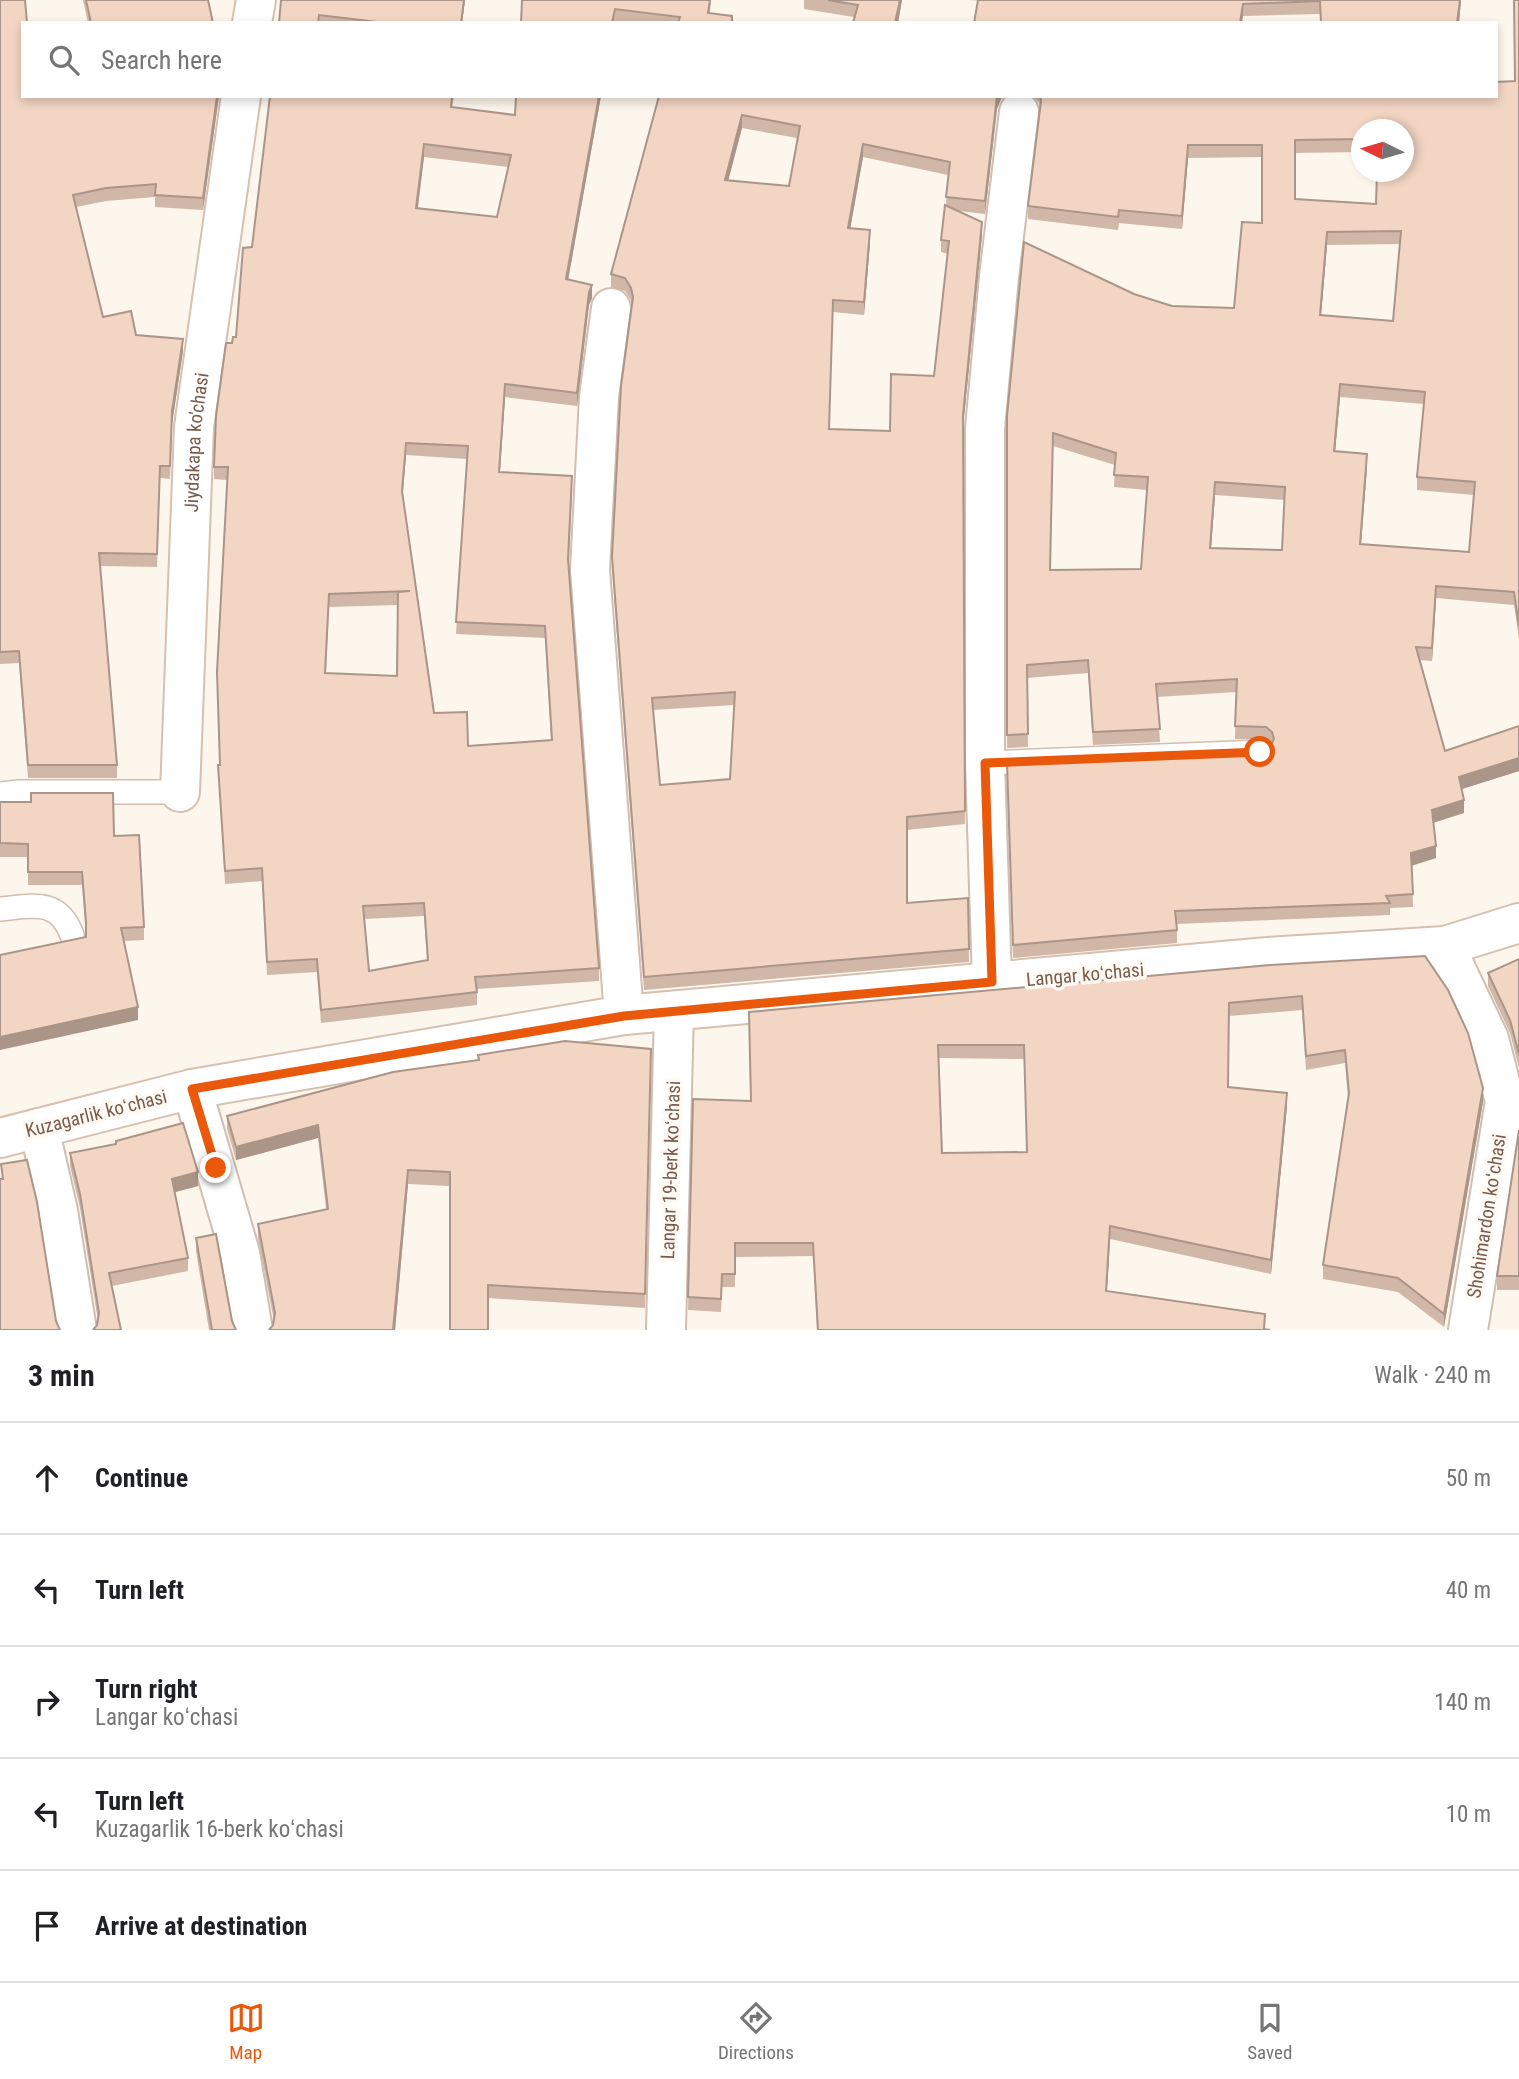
<!DOCTYPE html>
<meta charset="utf-8">
<style>
:root{--surface:#fff;--page:#f2f2f2;--text:#202124;--muted:#757577;--line:#e0e0e0;--accent:#ea580c}
body{margin:0;font-family:"Roboto Condensed",sans-serif;background:var(--page);color:var(--text)}
.compass{position:absolute;left:1351px;top:119px;width:63px;height:63px;border-radius:50%;background:var(--surface);box-shadow:0 4px 10px #0003;rotate:275deg}
.stop{position:absolute;width:21px;height:21px;margin:-16px;border:5px solid #ea580c;border-radius:50%;background:#fff}
.stop.end{background:#ea580c;border-color:#fff;box-shadow:0 2px 7px #0008}
.list{margin:0;padding:0;list-style:none}
h2{display:flex;justify-content:space-between;align-items:center;height:91px;margin:0;padding:0 28px;font-size:30px}
h2 small{font-size:23px;font-weight:400;color:var(--muted)}
.list li{display:grid;grid-template-columns:46px 1fr auto;gap:21px;align-items:center;box-sizing:border-box;height:112px;padding:0 28px;border-top:2px solid var(--line)}
.list b{display:block;font-size:26px;white-space:nowrap}
.list p{margin:0;font-size:23px;white-space:nowrap;color:var(--muted)}
.list em{font-size:23px;font-style:normal;color:var(--muted)}
.icon{flex:none;width:38px;height:38px;fill:none;stroke:currentColor;stroke-width:2;stroke-linecap:round;stroke-linejoin:round}
.map{position:relative;flex:none;width:1519px;height:1330px;overflow:hidden}
.search{position:absolute;background:var(--surface);box-shadow:0 4px 10px #0003;left:21px;right:21px;top:21px;height:77px;display:flex;align-items:center;gap:18px;box-sizing:border-box;padding:0 24px;border-radius:0px;color:var(--muted);font-size:26px}
.sheet{height:651px;background:var(--surface)}
nav{display:flex;justify-content:space-around;align-items:center;box-sizing:border-box;height:98px;border-top:2px solid var(--line);background:var(--surface);font-size:19px;color:var(--muted)}
nav a{display:grid;justify-items:center;gap:4px}
nav .on{color:var(--accent)}
.map>svg:first-child{display:block}
.lines{fill:none;stroke-linecap:round;stroke-linejoin:round}
.lane-casing{stroke:#d1beb0;stroke-width:26}
.street-casing{stroke:#d1beb0;stroke-width:42}
.secondary-casing{stroke:#d6c0b0;stroke-width:42}
.lane{stroke:#fff;stroke-width:23}
.street{stroke:#fff;stroke-width:38}
.secondary{stroke:#fff;stroke-width:38}
.wall{fill:#d1b7a8;fill-rule:evenodd}
.shaded-wall{fill:#aa9588}
.building{fill:#f3d5c3;stroke:#aa9588;stroke-width:2;fill-rule:evenodd}
.route{stroke:#ea580c;stroke-width:9}
.labels{text-anchor:middle;stroke-width:7;stroke-linejoin:round;paint-order:stroke}
.street-label{font-size:19px;fill:#7a5c4d;stroke:#fffaf3}
</style>
<div class="map">
<svg width="1519" height="1330" viewBox="0 0 1519 1330">
<rect width="100%" height="100%" fill="#fdf6ec"/>
<g class="lines">
<g class="lane-casing">
<g id="lane">
<path d="M985,763L1260,752"/>
<path d="M0,794L18,792H180"/>
<path d="M0,909C33,906 58,898 72,935"/>
</g>
</g>
<g class="street-casing">
<g id="street">
<path d="M611,308L599,397L590,570L624,1015"/>
<path d="M1445,946L1489,1039L1505,1101L1468,1330"/>
<path d="M992,982L985,763V428L999,277L1019,112"/>
<path d="M192,1089L240,1253L253,1330"/>
<path d="M39,1128L58,1211L77,1330"/>
<path d="M666,1330L674,1011"/>
</g>
</g>
<g class="secondary-casing">
<g id="secondary">
<path d="M252,23L256,0"/>
<path id="s1" d="M180,792L194,427L241,96"/>
<path d="M0,1138L192,1089L624,1015L1268,957L1445,946L1519,923"/>
</g>
</g>
<use href="#lane" class="lane"/>
<use href="#street" class="street"/>
<use href="#secondary" class="secondary"/>
</g>
<g class="wall">
<path d="M0,0L23,96H219L203,210L155,207V197L106,201L76,207L103,317L136,335L183,351L172,424L170,479L160,478L157,567L100,566L117,765V778H28L19,663L0,664Z"/>
<path d="M83,0H208L213,23H88Z"/>
<path d="M281,0H465L462,23H279Z"/>
<path d="M522,0H711L710,13L732,23H627L615,21V23H521Z"/>
<path d="M804,0H902L898,23H853L854,17L804,9Z"/>
<path d="M968,0H1461L1459,23H1321L1320,14L1243,16Z"/>
<path d="M1519,0V639L1514,605L1436,598L1432,661L1419,660L1445,751L1519,726V771L1462,789L1464,813L1433,823L1436,858L1412,865L1413,907L1390,908V915L1177,924V943L1013,958L1007,776L1261,753L1268,751L1271,744L1266,739H1235L1236,692L1157,697L1160,742L1093,745L1088,673L1027,678L1028,747L1007,748V416L1134,294L1172,306L1234,308L1262,223V157L1188,158L1182,229L1119,223L1118,230L1028,219V206L1040,109L1039,103L1033,96H1496L1515,81ZM1362,130H1404L1376,204L1295,199V153L1362,152ZM1400,244L1393,321L1321,315L1327,245ZM1340,397L1424,404L1417,477V490L1474,495L1469,552L1361,544L1367,467L1335,451ZM1053,446L1115,465L1114,487L1147,490L1141,569L1050,570ZM1215,495L1285,500L1282,550L1211,548Z"/>
<path d="M270,96H454L452,108L515,115L516,96H601L568,279L592,298L589,305L577,406L505,397L500,472L572,489L569,564L599,968V981L477,989V1005L321,1023L317,972L267,975L262,881L225,884L218,765H219L228,480L214,479V467L232,343L236,337L252,247ZM424,157L508,167L497,217L418,208ZM406,455L467,459L456,634L545,638L551,740L468,746L434,713L402,496ZM398,605L397,676L326,673L329,607ZM424,916L427,960L369,971L364,919Z"/>
<path d="M659,96L1001,99L997,109L985,214L959,211L982,235L963,427L965,824L907,830V903L968,898L969,962L644,990L612,570V557L632,304L631,300L625,291L611,287V274ZM742,128L797,138L789,186L728,180ZM863,157L948,175L946,205L941,240V252L948,254L934,376L890,431L829,429L833,312L864,315L870,243L850,229ZM734,705L730,779L660,785L653,710Z"/>
<path d="M31,793L114,836L144,927V940L124,941L138,1020L86,937L82,885H28V857H0V802H31Z"/>
<path d="M1519,959V1068L1510,1033L1488,986V973Z"/>
<path d="M1270,965L1483,1102L1444,1327L1398,1292L1323,1279V1265L1348,1098L1345,1063L1306,1070L1302,1010L1229,1016L1228,1087L1287,1106L1271,1274L1110,1239L1107,1291L1270,1330H817L813,1256L735,1257V1287H722L721,1312L688,1310L693,1099L751,1101L749,1012ZM938,1058L1024,1059L1027,1152L942,1153Z"/>
<path d="M651,1049L645,1308L488,1298L450,1186L408,1184L395,1330H269L273,1325L274,1321L258,1238V1224L326,1209L318,1138L236,1160L227,1129V1116L478,1060V1055Z"/>
<path d="M1519,1130V1290H1497V1276Z"/>
<path d="M116,1141L198,1186L174,1192L188,1258V1271L112,1286L97,1325L98,1321L80,1208L70,1166V1153L116,1144Z"/>
<path d="M196,1238L232,1321L236,1330H209L196,1251Z"/>
</g>
<g class="shaded-wall">
<path d="M464,0H465L462,23H461Z"/>
<path d="M900,0H902L898,23H895Z"/>
<path d="M1460,0H1461L1459,23H1457Z"/>
<path d="M1243,4V16L1242,23H1240Z"/>
<path d="M217,96H219L203,210V198Z"/>
<path d="M599,96H601L566,292V279Z"/>
<path d="M997,96H1005L1001,99L997,109L985,214V201Z"/>
<path d="M742,115V128L725,193V180Z"/>
<path d="M424,144V157L416,221V208Z"/>
<path d="M863,144V157L848,241V228Z"/>
<path d="M1188,145V158L1182,229V216Z"/>
<path d="M982,222V235L963,428V415Z"/>
<path d="M870,230V243L864,315V302Z"/>
<path d="M1327,232V245L1320,327V315Z"/>
<path d="M592,285V298L589,305L577,406V393L589,292Z"/>
<path d="M183,339V351L172,424L170,479L172,411Z"/>
<path d="M505,384V397L499,484V472Z"/>
<path d="M1340,384V397L1334,464V451Z"/>
<path d="M406,443V455L402,504V491Z"/>
<path d="M1367,454V467L1360,557V544Z"/>
<path d="M1215,482V495L1210,561V548Z"/>
<path d="M1436,586V598L1432,661V648Z"/>
<path d="M1519,758V771L1459,790V777Z"/>
<path d="M1464,800V813L1432,823V810Z"/>
<path d="M1436,846V858L1411,866V853Z"/>
<path d="M138,1007V1020L0,1050V1037Z"/>
<path d="M1483,1088V1102L1444,1327V1314Z"/>
<path d="M1287,1093V1106L1271,1274V1260Z"/>
<path d="M318,1125V1138L236,1160V1147Z"/>
<path d="M408,1170V1184L395,1330H393Z"/>
<path d="M198,1172V1186L172,1193V1179Z"/>
<path d="M1110,1226V1239L1106,1305V1291Z"/>
</g>
<g class="building">
<path d="M0,0H25L27,23H23V96H217L203,198L155,195L156,184L106,188L73,195L103,317L131,311L136,335L183,339L172,411L170,466H160L157,554L99,553L117,765H28L19,651L0,652Z"/>
<path d="M86,0H208L213,23H91Z"/>
<path d="M281,0H464L461,23H386L319,15L318,23H279Z"/>
<path d="M522,0H710L708,13L732,16V23H678L680,17L615,9L612,23H521Z"/>
<path d="M828,0H900L895,23H853L858,5Z"/>
<path d="M978,0H1460L1457,23H1321L1320,1L1243,4L1240,23H974Z"/>
<path d="M1514,0H1519V626L1514,592L1436,586L1432,648L1416,647L1445,751L1519,726V758L1459,777L1464,800L1432,810L1436,846L1411,853L1413,894L1386,896L1390,903L1175,911L1177,930L1013,945L1007,763L1261,753L1268,751L1274,739L1272,732L1266,727L1235,726L1237,679L1156,684L1160,729L1093,732L1088,660L1027,665L1028,734L1007,735V416L1024,242L1134,294L1172,306L1234,308L1242,222L1262,223V145H1188L1182,216L1119,210L1118,217L1028,206L1041,101L1040,96H1496V82L1515,81ZM1362,130H1404V172H1377L1376,204L1295,199V140L1362,139ZM1401,231L1393,321L1320,315L1327,232ZM1340,384L1425,392L1417,477L1475,482L1469,552L1360,544L1367,454L1334,451ZM1053,433L1116,453L1114,475L1148,477L1141,569L1050,570ZM1215,482L1285,487L1282,550L1210,548Z"/>
<path d="M270,96H452L451,107L515,115L516,96H599L566,279L592,285L589,292L577,393L505,384L499,472L572,476L568,559L599,968L475,977L477,992L321,1010L317,959L267,962L262,868L225,871L218,765H220L217,672L228,467H214L216,416L226,343H232L233,337H236L243,248L252,247ZM424,144L511,155L497,217L416,208ZM406,443L468,446L456,622L545,626L552,740L468,746L467,712L434,713L402,491ZM410,591L398,592L397,676L325,673L329,594ZM424,903L428,960L369,971L363,906Z"/>
<path d="M659,96H997L985,201L946,197L950,162L863,144L848,228L870,230L864,302L833,300L829,429L890,431L891,374L934,376L949,241L941,240L945,205L982,222L963,415L965,811L907,817V903L968,898L969,949L644,977L612,557L621,386L633,297L631,288L625,278L611,274ZM742,115L800,126L789,186L725,180ZM735,692L730,779L660,785L652,698Z"/>
<path d="M31,793H113L114,836L139,835L144,927L121,928L138,1007L0,1037V955L86,937V922L82,872H28V844L0,843V802H31Z"/>
<path d="M1425,956L1448,990L1468,1033L1483,1088L1444,1314L1398,1278L1323,1265L1349,1093L1345,1050L1306,1056L1302,996L1229,1003L1228,1087L1287,1093L1271,1260L1110,1226L1106,1291L1265,1314L1264,1329L1270,1330H818L813,1243H735V1274H722L721,1299L688,1297L693,1099L751,1101L749,1012L1270,965ZM938,1045H1024L1027,1152L942,1153Z"/>
<path d="M1519,959V1054L1510,1020L1488,973Z"/>
<path d="M565,1041L651,1049L645,1294L488,1285V1330H450V1172L408,1170L393,1330H269L273,1325L275,1313L258,1224L328,1209L318,1125L236,1147L227,1116L393,1072L479,1060L478,1055Z"/>
<path d="M183,1123L198,1172L172,1179L188,1258L109,1273L121,1330H93L97,1325L99,1313L80,1194L70,1153L116,1144V1141Z"/>
<path d="M1519,1130V1276H1497Z"/>
<path d="M27,1160L37,1202L56,1321L60,1330H0V1179H3L1,1164Z"/>
<path d="M216,1234L232,1321L236,1330H212L196,1238Z"/>
</g>
<g class="lines">
<path class="route" d="M216,1168L192,1089L624,1016L992,982L985,763L1260,752"/>
</g>
<g class="labels">
<g class="street-label">
<text dy="7" stroke="none"><textPath href="#s1" startOffset="350">Jiydakapa ko'chasi</textPath></text>
<text transform="translate(1085 974) rotate(-5)" y="7">Langar koʻchasi</text>
<text transform="translate(96 1113) rotate(-14)" y="7">Kuzagarlik koʻchasi</text>
<text transform="translate(670 1170) rotate(-88)" y="7">Langar 19-berk koʻchasi</text>
<text transform="translate(1486 1216) rotate(-81)" y="7">Shohimardon koʻchasi</text>
</g>
</g>
</svg>
<svg class="compass" viewBox="-18 -18 36 36"><path d="M0-13l5 13h-10z" fill="#e53935"/><path d="M0 13l5-13h-10z" fill="#757577"/></svg>
<div class="stop" style="left:1260px;top:752px"></div>
<div class="stop end" style="left:216px;top:1168px"></div>
<div class="search"><svg class="icon" aria-label="search" viewBox="0 0 24 24"><circle cx="10" cy="10" r="6"/><path d="M15 15l6 6"/></svg>Search here</div>
</div>
<section class="sheet">
<h2>3 min<small>Walk · 240 m</small></h2>
<ul class="list">
<li><svg class="icon" aria-label="ahead" viewBox="0 0 24 24"><path d="M12 20V5M6 11l6-6 6 6"/></svg><div><b>Continue</b></div><em>50 m</em></li>
<li><svg class="icon" aria-label="left" viewBox="0 0 24 24"><path d="M17 20v-9H6M10 6l-5 5 5 5"/></svg><div><b>Turn left</b></div><em>40 m</em></li>
<li><svg class="icon" aria-label="right" viewBox="0 0 24 24"><path d="M7 20v-9h11M14 6l5 5-5 5"/></svg><div><b>Turn right</b><p>Langar koʻchasi</p></div><em>140 m</em></li>
<li><svg class="icon" aria-label="left" viewBox="0 0 24 24"><path d="M17 20v-9H6M10 6l-5 5 5 5"/></svg><div><b>Turn left</b><p>Kuzagarlik 16-berk koʻchasi</p></div><em>10 m</em></li>
<li><svg class="icon" aria-label="arrive" viewBox="0 0 24 24"><path d="M6 21V4h12l-3 4 3 4H6"/></svg><div><b>Arrive at destination</b></div></li>
</ul>
</section>
<nav>
<a class="on"><svg class="icon" aria-label="map" viewBox="0 0 24 24"><path d="M3 6l6-2 6 2 6-2v14l-6 2-6-2-6 2zM9 4v14M15 6v14"/></svg>Map</a>
<a><svg class="icon" aria-label="directions" viewBox="0 0 24 24"><path d="M12 3l9 9-9 9-9-9zM9 14v-3h6M13 9l2 2-2 2"/></svg>Directions</a>
<a><svg class="icon" aria-label="saved" viewBox="0 0 24 24"><path d="M7 4h10v16l-5-4-5 4z"/></svg>Saved</a>
</nav>
